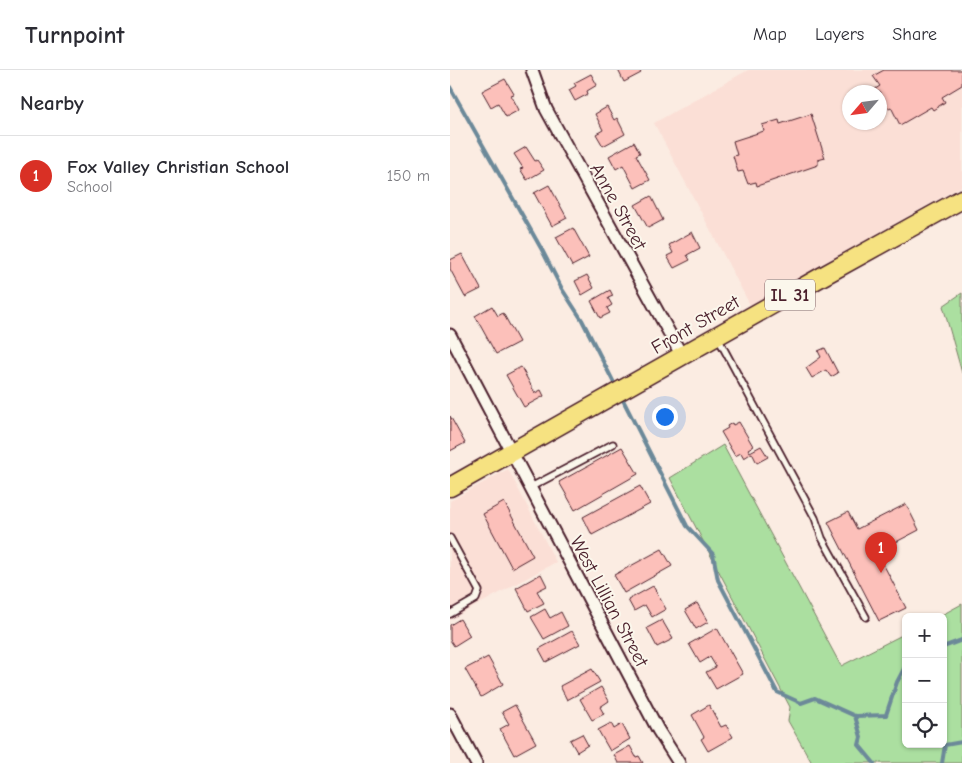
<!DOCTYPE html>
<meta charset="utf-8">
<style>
:root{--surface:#fff;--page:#f7f7f7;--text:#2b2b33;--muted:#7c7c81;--line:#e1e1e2;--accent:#d93025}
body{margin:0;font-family:"Comic Neue",sans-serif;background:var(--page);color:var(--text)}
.controls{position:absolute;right:15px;bottom:15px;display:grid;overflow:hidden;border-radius:8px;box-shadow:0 1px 4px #0004}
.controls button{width:45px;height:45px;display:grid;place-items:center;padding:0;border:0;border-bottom:1px solid var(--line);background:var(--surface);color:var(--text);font:25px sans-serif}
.compass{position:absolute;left:392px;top:15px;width:45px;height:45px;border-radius:50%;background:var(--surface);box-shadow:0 1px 4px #0004;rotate:242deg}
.you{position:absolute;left:214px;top:346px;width:18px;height:18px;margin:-12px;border:4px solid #fff;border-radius:50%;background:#1a73e8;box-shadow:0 0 0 8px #1a73e833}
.badge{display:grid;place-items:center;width:32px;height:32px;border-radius:50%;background:var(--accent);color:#fff;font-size:16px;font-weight:700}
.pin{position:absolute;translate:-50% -41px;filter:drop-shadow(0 1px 2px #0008)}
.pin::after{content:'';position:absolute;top:26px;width:18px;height:15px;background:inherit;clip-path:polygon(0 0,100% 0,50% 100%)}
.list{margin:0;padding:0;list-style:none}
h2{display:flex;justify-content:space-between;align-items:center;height:65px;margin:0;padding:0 20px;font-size:21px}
h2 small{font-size:16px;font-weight:400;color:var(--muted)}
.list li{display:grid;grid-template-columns:32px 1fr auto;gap:15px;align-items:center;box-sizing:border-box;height:80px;padding:0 20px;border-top:1px solid var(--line)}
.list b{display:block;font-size:19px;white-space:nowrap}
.list p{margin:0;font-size:16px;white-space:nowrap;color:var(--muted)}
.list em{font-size:16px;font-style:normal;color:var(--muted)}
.icon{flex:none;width:28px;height:28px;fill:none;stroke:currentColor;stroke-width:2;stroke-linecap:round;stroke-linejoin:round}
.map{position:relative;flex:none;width:512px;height:693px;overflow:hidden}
header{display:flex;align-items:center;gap:30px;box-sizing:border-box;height:70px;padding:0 25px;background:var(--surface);border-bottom:1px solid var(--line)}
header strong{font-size:24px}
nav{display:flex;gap:28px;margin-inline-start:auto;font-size:18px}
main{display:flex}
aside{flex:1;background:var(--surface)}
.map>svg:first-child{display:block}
.built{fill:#fbdfd6;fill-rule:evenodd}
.green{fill:#abdfa0;stroke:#7a7f66}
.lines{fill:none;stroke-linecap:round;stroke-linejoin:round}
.stream{stroke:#6c8999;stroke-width:4}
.building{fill:#fcc0ba;stroke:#4a1f2b}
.lane-casing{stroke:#4a1f2b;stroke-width:9}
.street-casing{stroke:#4a1f2b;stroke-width:15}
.primary-casing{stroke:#4a1f2b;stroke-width:21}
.lane{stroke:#fbf7ec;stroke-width:5.5}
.street{stroke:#fbf7ec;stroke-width:11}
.primary{stroke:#f6e281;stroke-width:18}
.labels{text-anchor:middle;stroke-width:4;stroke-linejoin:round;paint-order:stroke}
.shield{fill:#fbf7ec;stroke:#7f6065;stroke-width:1}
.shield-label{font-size:18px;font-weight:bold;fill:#4a1f2b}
.street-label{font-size:19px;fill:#4a1f2b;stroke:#fbf7ec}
</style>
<header>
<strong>Turnpoint</strong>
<nav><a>Map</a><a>Layers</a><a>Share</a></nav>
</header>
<main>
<aside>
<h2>Nearby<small></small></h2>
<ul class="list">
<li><span class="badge">1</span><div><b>Fox Valley Christian School</b><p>School</p></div><em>150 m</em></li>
</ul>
</aside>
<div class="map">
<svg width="512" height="693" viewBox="0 0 512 693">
<rect width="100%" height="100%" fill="#fbece2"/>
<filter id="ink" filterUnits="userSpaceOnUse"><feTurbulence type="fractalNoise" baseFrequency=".02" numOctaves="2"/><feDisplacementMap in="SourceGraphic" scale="10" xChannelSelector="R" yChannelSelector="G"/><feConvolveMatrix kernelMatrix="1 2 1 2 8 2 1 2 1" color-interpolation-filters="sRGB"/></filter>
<g filter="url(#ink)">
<g class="built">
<path d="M298,0H512V116L300,235L204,53ZM400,22H430V52H400Z"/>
<path d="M58,399L106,492L0,550V431Z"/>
</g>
<g class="green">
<path d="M512,223V303L493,236Z"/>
<path d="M273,375L391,596L456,563V674H493V547H488L512,534V693H362L338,651L340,637L220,408Z"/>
</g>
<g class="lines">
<g class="stream">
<path d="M0,17L92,180L112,219L132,250L163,311"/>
<path d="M173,330L237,456L263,484L268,510L327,622L351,633L365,628L405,646L411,667L409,675L424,693"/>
<path d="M493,577L512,570"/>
<path d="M405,646L436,645L447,612L456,595"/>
<path d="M492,693L495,675L512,672"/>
</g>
</g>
<g class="building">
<path d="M168,0H189L191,3L174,12Z"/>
<path d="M434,0H512V15L492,27L495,32L483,40L481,37L450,55L441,37L433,41L430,34V22H423L422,21L430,16L423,6Z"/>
<path d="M141,4L147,15L137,21L138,24L125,31L119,20L126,16L124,13Z"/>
<path d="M55,9L64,24L61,25L69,40L56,47L48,33L41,37L32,21Z"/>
<path d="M157,37L164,50L167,48L175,64L153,76L146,64L153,60L145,44Z"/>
<path d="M361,44L375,88L368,90V95L307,116L306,112L298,114L293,101L288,102L283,86L287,85L283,71L314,61L312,55L329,50L330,54Z"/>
<path d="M184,72L190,83L186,85L200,110L185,118L173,95L166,99L159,86Z"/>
<path d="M76,77L85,91L87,90L94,100L77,110L70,99L73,98L64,84Z"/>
<path d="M99,115L117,148L102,156L84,123Z"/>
<path d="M201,126L213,150L198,158L185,135Z"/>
<path d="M123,158L139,187L122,196L106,167Z"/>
<path d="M242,162L250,178L237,185L240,190L224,198L217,186L223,183L219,175Z"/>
<path d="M12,184L31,219L15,227L0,199V190Z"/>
<path d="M137,205L144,218L132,225L125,211Z"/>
<path d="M160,220L163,226L158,228L162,235L157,238L160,243L150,248L141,231Z"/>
<path d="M42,236L48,246L53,243L69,272L46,284L25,246Z"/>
<path d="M375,278L388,303L381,307L376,300L362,308L356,298L371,287L368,281Z"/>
<path d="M71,297L85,323L91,320L94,326L74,337L56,305Z"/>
<path d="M0,346L15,373L0,381Z"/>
<path d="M289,352L303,376L298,379L300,382L311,376L318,387L307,393L302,383L294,388L291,383L285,386L271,362L278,358L277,356L282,353L283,355Z"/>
<path d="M172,377L188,404L125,440L109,412Z"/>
<path d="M190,416L200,434L142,465L133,447Z"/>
<path d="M54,432L83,486L62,498L33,444Z"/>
<path d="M456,434L469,460L427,482L456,538L429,551L378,452L398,442L407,459Z"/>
<path d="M212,479L222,496L174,523L164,505Z"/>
<path d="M91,504L97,516L87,521L94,533L78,541L66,518Z"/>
<path d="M203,516L216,539L202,547L195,535L184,541L178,530Z"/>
<path d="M247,533L258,552L246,559L235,540Z"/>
<path d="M95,539L100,548L111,542L118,556L94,569L81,547Z"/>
<path d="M10,549L20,566L4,576L0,570V555Z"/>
<path d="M212,550L223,569L207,577L197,558Z"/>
<path d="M267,558L293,604L266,619L256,602L266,597L260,587L250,593L239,574Z"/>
<path d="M122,561L130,574L96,592L89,579Z"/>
<path d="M38,587L53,614L31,627L15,599Z"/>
<path d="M142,599L150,612L117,630L110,616Z"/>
<path d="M151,617L159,631L150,637L154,644L142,650L130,629Z"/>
<path d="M65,635L86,673L64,685L50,659L59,654L52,642Z"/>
<path d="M259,635L271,657L276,655L283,667L258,681L251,669L254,667L242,645Z"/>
<path d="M161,653L164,659L172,654L180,669L160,681L148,660Z"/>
<path d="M132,664L138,675L127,682L120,670Z"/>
<path d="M180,676L186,687L189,686L193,693H168L164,685Z"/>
</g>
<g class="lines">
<g class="lane-casing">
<g id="lane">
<path d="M268,268L365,448L372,468L416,547"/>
<path d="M81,417L163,374"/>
<path d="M0,468L29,521L26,529L0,544"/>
</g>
</g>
<g class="street-casing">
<g id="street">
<path d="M82,0L96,39L232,286"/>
<path d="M0,265L208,660L229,693"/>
<path d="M0,644L26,693"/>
</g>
</g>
<g class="primary-casing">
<path id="primary" d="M0,417L371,207L512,129"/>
</g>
<use href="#lane" class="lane"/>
<use href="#street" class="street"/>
<use href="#primary" class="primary"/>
</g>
</g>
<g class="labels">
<rect class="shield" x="315" y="209.5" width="50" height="31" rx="4"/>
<g class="shield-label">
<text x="340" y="231">IL 31</text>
</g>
<g class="street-label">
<text transform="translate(169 136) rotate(61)" y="7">Anne Street</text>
<text transform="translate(245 254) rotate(-30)" y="7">Front Street</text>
<text transform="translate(160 531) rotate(62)" y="7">West Lillian Street</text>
</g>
</g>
</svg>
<div class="controls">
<button>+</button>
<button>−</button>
<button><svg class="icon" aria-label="locate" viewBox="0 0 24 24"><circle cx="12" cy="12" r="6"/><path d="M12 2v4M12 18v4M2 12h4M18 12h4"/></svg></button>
</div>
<svg class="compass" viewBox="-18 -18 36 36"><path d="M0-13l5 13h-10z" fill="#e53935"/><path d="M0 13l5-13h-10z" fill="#7c7c81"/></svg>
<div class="you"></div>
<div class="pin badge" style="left:431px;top:503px">1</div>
</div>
</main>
